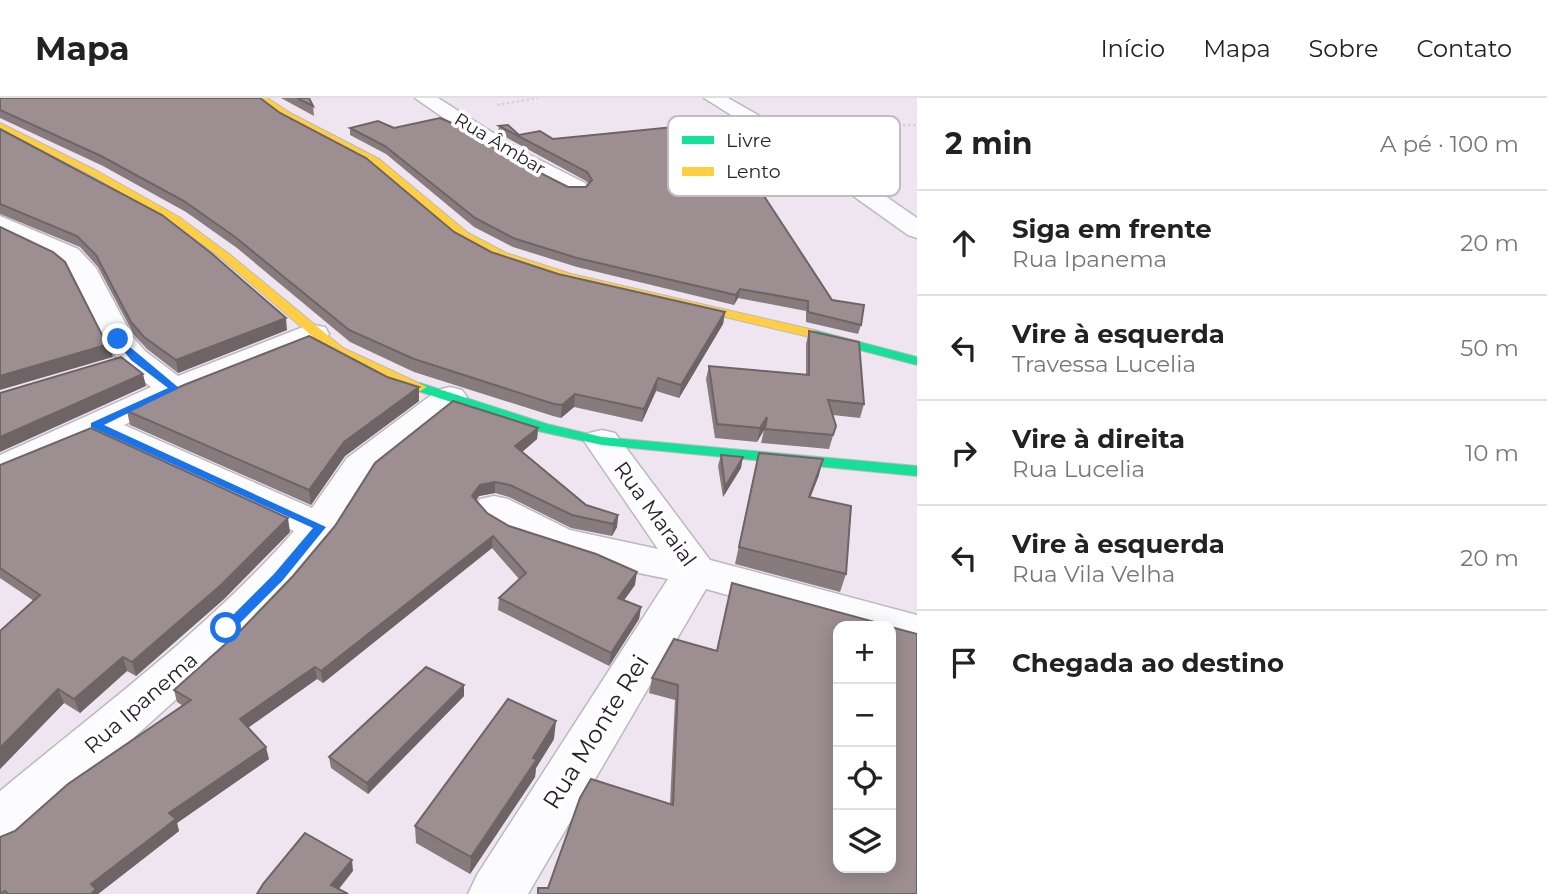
<!DOCTYPE html>
<html lang="pt">
<meta charset="utf-8">
<style>
:root{--surface:#fff;--page:#f6f6f6;--text:#222;--muted:#767676;--line:#e0e0e0}
body{margin:0;font-family:Montserrat,sans-serif;background:var(--page);color:var(--text)}
.controls{position:absolute;right:21px;bottom:21px;display:grid;overflow:hidden;border-radius:14px;box-shadow:0 4px 18px #0003}
.controls button{width:63px;height:63px;display:grid;place-items:center;padding:0;border:0;border-bottom:2px solid var(--line);background:var(--surface);color:var(--text);font:35px sans-serif}
.stop{position:absolute;width:21px;height:21px;margin:-16px;border:5px solid #1a73e8;border-radius:50%;background:#fff}
.stop.end{background:#1a73e8;border-color:#fff;box-shadow:0 2px 7px #0008}
.list{margin:0;padding:0;list-style:none}
h2{display:flex;justify-content:space-between;align-items:center;height:91px;margin:0;padding:0 28px;font-size:30px}
h2 small{font-size:23px;font-weight:400;color:var(--muted)}
.list li{display:grid;grid-template-columns:46px 1fr auto;gap:21px;align-items:center;box-sizing:border-box;height:105px;padding:0 28px;border-top:2px solid var(--line)}
.list b{display:block;font-size:26px;white-space:nowrap}
.list p{margin:0;font-size:23px;white-space:nowrap;color:var(--muted)}
.list em{font-size:23px;font-style:normal;color:var(--muted)}
.icon{flex:none;width:38px;height:38px;fill:none;stroke:currentColor;stroke-width:2;stroke-linecap:round;stroke-linejoin:round}
.map{position:relative;flex:none;width:917px;height:796px;overflow:hidden}
header{display:flex;align-items:center;gap:42px;box-sizing:border-box;height:98px;padding:0 35px;background:var(--surface);border-bottom:2px solid var(--line)}
header strong{font-size:33px}
nav{display:flex;gap:38px;margin-inline-start:auto;font-size:24px}
main{display:flex}
aside{flex:1;background:var(--surface)}
.map>svg:first-child{display:block}
.lines{fill:none;stroke-linecap:round;stroke-linejoin:round}
.street-casing{stroke:#beb7c0;stroke-width:3}
.fast-casing{stroke:#beb7c0;stroke-width:2}
.slow-casing{stroke:#beb7c0;stroke-width:2}
.path{stroke:#d5d2d6;stroke-width:2.5;stroke-dasharray:2.5 2.5;stroke-linecap:butt}
.street{fill:#fcfbfd;fill-rule:evenodd}
.fast{fill:#16e098;fill-rule:evenodd}
.slow{fill:#ffcf43;fill-rule:evenodd}
.wall{fill:#877b7d}
.shaded-wall{fill:#6e6466}
.building{fill:#9d8f91;stroke:#6e6466;stroke-width:2}
.route{fill:#1a73e8}
.labels{text-anchor:middle;stroke-width:7;stroke-linejoin:round;paint-order:stroke}
.far-street-label{font-size:18px;fill:#27222a;stroke:#fff}
.street-label{font-size:21px;fill:#27222a;stroke:#fff}
.near-street-label{font-size:24px;fill:#27222a;stroke:#fff}
.key{fill:#fff;stroke:#bebdbf;stroke-width:2}
.key-label{font-size:19px;fill:#27222a}
</style>
<header>
<strong>Mapa</strong>
<nav><a>Início</a><a>Mapa</a><a>Sobre</a><a>Contato</a></nav>
</header>
<main>
<div class="map">
<svg width="917" height="796" viewBox="0 0 917 796">
<rect width="100%" height="100%" fill="#eee5f1"/>
<g class="lines">
<g class="street-casing">
<g id="street">
<path d="M415,0H438L520,52L585,85L589,90L585,95H569L504,62Z"/>
<path d="M704,0H728L816,50L917,120V140L908,137L800,60Z"/>
<path d="M0,118L78,151L96,170L132,238L145,253L178,278L303,229L314,227L325,229L329,236L325,243L186,298L124,327L312,410L347,360L438,292L450,289L462,292L467,299L374,375L334,438L293,489L242,542L19,743L0,750V693C100,610 208,531 294,433L95,340L0,382V357L151,289L123,267L107,248L70,174L58,163L0,136Z"/>
<path d="M602,332L615,335L710,462L917,517V551L891,543V528H839L706,491L528,796H468L477,777L668,481C618,470 503,454 474,410L480,401L494,398L508,401L570,432L658,451L584,343L589,335Z"/>
</g>
</g>
<g class="fast-casing">
<g id="fast">
<path d="M814,232L917,259V267L810,239V233Z"/>
<path d="M420,285L547,326L602,339L917,368V378L602,347L538,333L415,292L413,289L415,286Z"/>
</g>
</g>
<g class="slow-casing">
<g id="slow">
<path d="M258,0H267L292,16L379,61L468,135L506,155L571,176L814,232L820,236L814,240L564,181L498,159L460,139L373,65L286,20Z"/>
<path d="M0,25L97,73L179,119L229,156L343,250L427,289L420,293L415,292L333,256L221,160L171,123L91,77L0,31Z"/>
</g>
</g>
<g class="path">
<path d="M497,7L538,0"/>
<path d="M828,28L917,27"/>
<path d="M737,72L766,67"/>
</g>
<use href="#street" class="street"/>
<use href="#fast" class="fast"/>
<use href="#slow" class="slow"/>
</g>
<g class="wall">
<path d="M0,0L280,15L454,134L491,154L558,176L725,214L723,226L679,300L656,293L642,324L574,309L561,320L553,318L414,274L350,244L237,150L186,114L103,68L0,20Z"/>
<path d="M281,0H309L313,8L314,18Z"/>
<path d="M499,28L519,37L832,202L861,227L858,236L806,224V213L738,200L734,207L577,169L513,149L474,129L386,56L350,37V30H394L503,56L568,89H586L589,86L586,83L498,35Z"/>
<path d="M0,31L287,232L178,275L147,251L134,237L98,169L80,149L0,116Z"/>
<path d="M809,233L864,306L860,320L833,317L836,328L829,351L761,345L764,332L757,344L715,340L706,281L709,268L806,277V246Z"/>
<path d="M387,279L419,289V303L345,358L311,407L130,327L127,313Z"/>
<path d="M538,330L537,341L522,354L586,407L618,417L617,429L612,438L571,430L509,399L495,395L479,398L476,403L487,415L509,428L635,487L624,502L641,509L639,521L609,568L498,512L499,500L519,481L492,450L323,585L317,581L248,630L269,661L177,725L179,733L98,796H0L15,733L183,608L177,604L174,592Z"/>
<path d="M759,355L819,377L810,399L846,476L840,494L735,466Z"/>
<path d="M721,357L741,370L723,399L718,368Z"/>
<path d="M0,367L290,434L224,501L136,578L127,573L80,615L64,605L0,671L34,503L0,480Z"/>
<path d="M674,541L917,796H537L538,790H548L670,706L675,602L649,595L652,580Z"/>
<path d="M464,587V598L368,696L331,670L329,659Z"/>
<path d="M554,641L536,670L535,679L470,776L416,745L415,728Z"/>
</g>
<g class="shaded-wall">
<path d="M740,191L738,200L734,207L736,197Z"/>
<path d="M725,214L723,226L679,300L681,287Z"/>
<path d="M286,220L287,232L178,275L176,262Z"/>
<path d="M109,246L113,259L0,292V278Z"/>
<path d="M143,276L146,288L0,354V339Z"/>
<path d="M658,280L656,293L642,324L644,311Z"/>
<path d="M419,289V303L345,358L311,407L309,392L344,344Z"/>
<path d="M575,296L574,309L561,320L562,307Z"/>
<path d="M767,319L764,332L757,344L760,330Z"/>
<path d="M538,330L537,341L515,360V348Z"/>
<path d="M743,359L741,370L723,399L725,389Z"/>
<path d="M823,361L819,377L804,416L809,399Z"/>
<path d="M495,384V395L479,398L471,410L472,398L480,387Z"/>
<path d="M618,417L617,429L612,438L613,426Z"/>
<path d="M288,420L290,434L224,501L136,578L132,564Z"/>
<path d="M493,438L492,450L323,585L321,573Z"/>
<path d="M637,474L635,487L617,512L618,500Z"/>
<path d="M641,509L639,521L609,568L611,555Z"/>
<path d="M123,559L127,573L80,615L74,601Z"/>
<path d="M315,569L317,581L243,633L240,621Z"/>
<path d="M464,587V598L368,696L367,685Z"/>
<path d="M58,591L64,605L0,671V650Z"/>
<path d="M556,623L554,641L536,670L535,679L470,776L471,759Z"/>
<path d="M266,649L269,661L177,725L179,733L98,796H91V786L169,715Z"/>
<path d="M352,762L353,773L335,796L331,787Z"/>
</g>
<g class="building">
<path d="M0,0H260L280,15L366,60L454,134L491,154L558,176L725,214L681,287L658,280L644,311L575,296L562,307L554,306L414,261L349,232L235,139L184,103L101,58L0,12Z"/>
<path d="M297,0H309L313,8Z"/>
<path d="M440,20L466,31L503,56L568,89H586L592,82L587,74L499,28L508,27L519,37L540,33L553,41L694,27L721,48L764,98L832,202L864,207L861,227L808,214V203L740,191L736,197L577,160L513,140L475,120L385,48L350,30L378,23L394,30Z"/>
<path d="M0,31L162,117L211,155L286,220L176,262L144,239L131,224L96,157L77,138L0,106Z"/>
<path d="M0,129L53,154L65,164L102,237L109,246L0,278Z"/>
<path d="M809,233L859,244L864,306L828,302L836,328L833,337L765,331L767,319L760,330L717,326L709,268L809,277Z"/>
<path d="M309,238L387,279L419,289L344,344L309,392L127,313L184,287Z"/>
<path d="M121,259L143,276L0,339V295Z"/>
<path d="M453,303L538,330L515,348L586,407L618,417L613,426L572,417L510,387L495,384L480,387L472,398L487,415L509,428L596,456L637,474L618,500L641,509L611,555L499,500L526,475L493,438L321,573L315,569L240,621L266,649L169,715L176,721L91,786L96,791L91,796H8L5,793L0,796V739L15,733L68,686L191,602L174,592L241,532L293,478L335,428L375,365Z"/>
<path d="M91,330L288,420L221,487L132,564L123,559L74,601L58,591L0,650V533L40,497L0,470V367Z"/>
<path d="M759,355L823,361L809,399L851,408L846,476L739,449Z"/>
<path d="M721,357L743,359L725,389Z"/>
<path d="M732,485L889,528H838V770H891V529L917,536V796H538V790H548L580,700L591,681L673,707L678,587L652,580L674,541L717,553Z"/>
<path d="M426,569L464,587L367,685L329,659Z"/>
<path d="M508,601L556,623L533,660L537,661L471,759L415,728Z"/>
<path d="M305,735L352,762L331,787L348,796H257L263,786Z"/>
</g>
<path class="route" d="M118,239L179,290L104,327L326,429L283,482L231,534H222L220,530L274,476L313,430L91,329V325L168,290L131,262L114,241Z"/>
<g class="labels">
<g class="far-street-label">
<text transform="translate(500 46) rotate(31)" y="6">Rua Âmbar</text>
</g>
<g class="street-label">
<text transform="translate(655 416) rotate(54)" y="7">Rua Maraial</text>
<text transform="translate(141 605) rotate(-41)" y="7">Rua Ipanema</text>
</g>
<g class="near-street-label">
<text transform="translate(596 634) rotate(-58)" y="8">Rua Monte Rei</text>
</g>
</g>
<rect x="668" y="18" width="232" height="80" rx="10" class="key"/>
<rect x="682" y="38" width="32" height="8" fill="#16e098"/>
<rect x="682" y="69" width="32" height="9" fill="#ffcf43"/>
<g class="key-label">
<text x="726" y="49">Livre</text>
<text x="726" y="80">Lento</text>
</g>
</svg>
<div class="controls">
<button>+</button>
<button>−</button>
<button><svg class="icon" aria-label="locate" viewBox="0 0 24 24"><circle cx="12" cy="12" r="6"/><path d="M12 2v4M12 18v4M2 12h4M18 12h4"/></svg></button>
<button><svg class="icon" aria-label="layers" viewBox="0 0 24 24"><path d="M12 4l9 5-9 5-9-5zM3 14l9 5 9-5"/></svg></button>
</div>
<div class="stop" style="left:226px;top:530px"></div>
<div class="stop end" style="left:118px;top:241px"></div>
</div>
<aside>
<h2>2 min<small>A pé · 100 m</small></h2>
<ul class="list">
<li><svg class="icon" aria-label="ahead" viewBox="0 0 24 24"><path d="M12 20V5M6 11l6-6 6 6"/></svg><div><b>Siga em frente</b><p>Rua Ipanema</p></div><em>20 m</em></li>
<li><svg class="icon" aria-label="left" viewBox="0 0 24 24"><path d="M17 20v-9H6M10 6l-5 5 5 5"/></svg><div><b>Vire à esquerda</b><p>Travessa Lucelia</p></div><em>50 m</em></li>
<li><svg class="icon" aria-label="right" viewBox="0 0 24 24"><path d="M7 20v-9h11M14 6l5 5-5 5"/></svg><div><b>Vire à direita</b><p>Rua Lucelia</p></div><em>10 m</em></li>
<li><svg class="icon" aria-label="left" viewBox="0 0 24 24"><path d="M17 20v-9H6M10 6l-5 5 5 5"/></svg><div><b>Vire à esquerda</b><p>Rua Vila Velha</p></div><em>20 m</em></li>
<li><svg class="icon" aria-label="arrive" viewBox="0 0 24 24"><path d="M6 21V4h12l-3 4 3 4H6"/></svg><div><b>Chegada ao destino</b></div></li>
</ul>
</aside>
</main>
